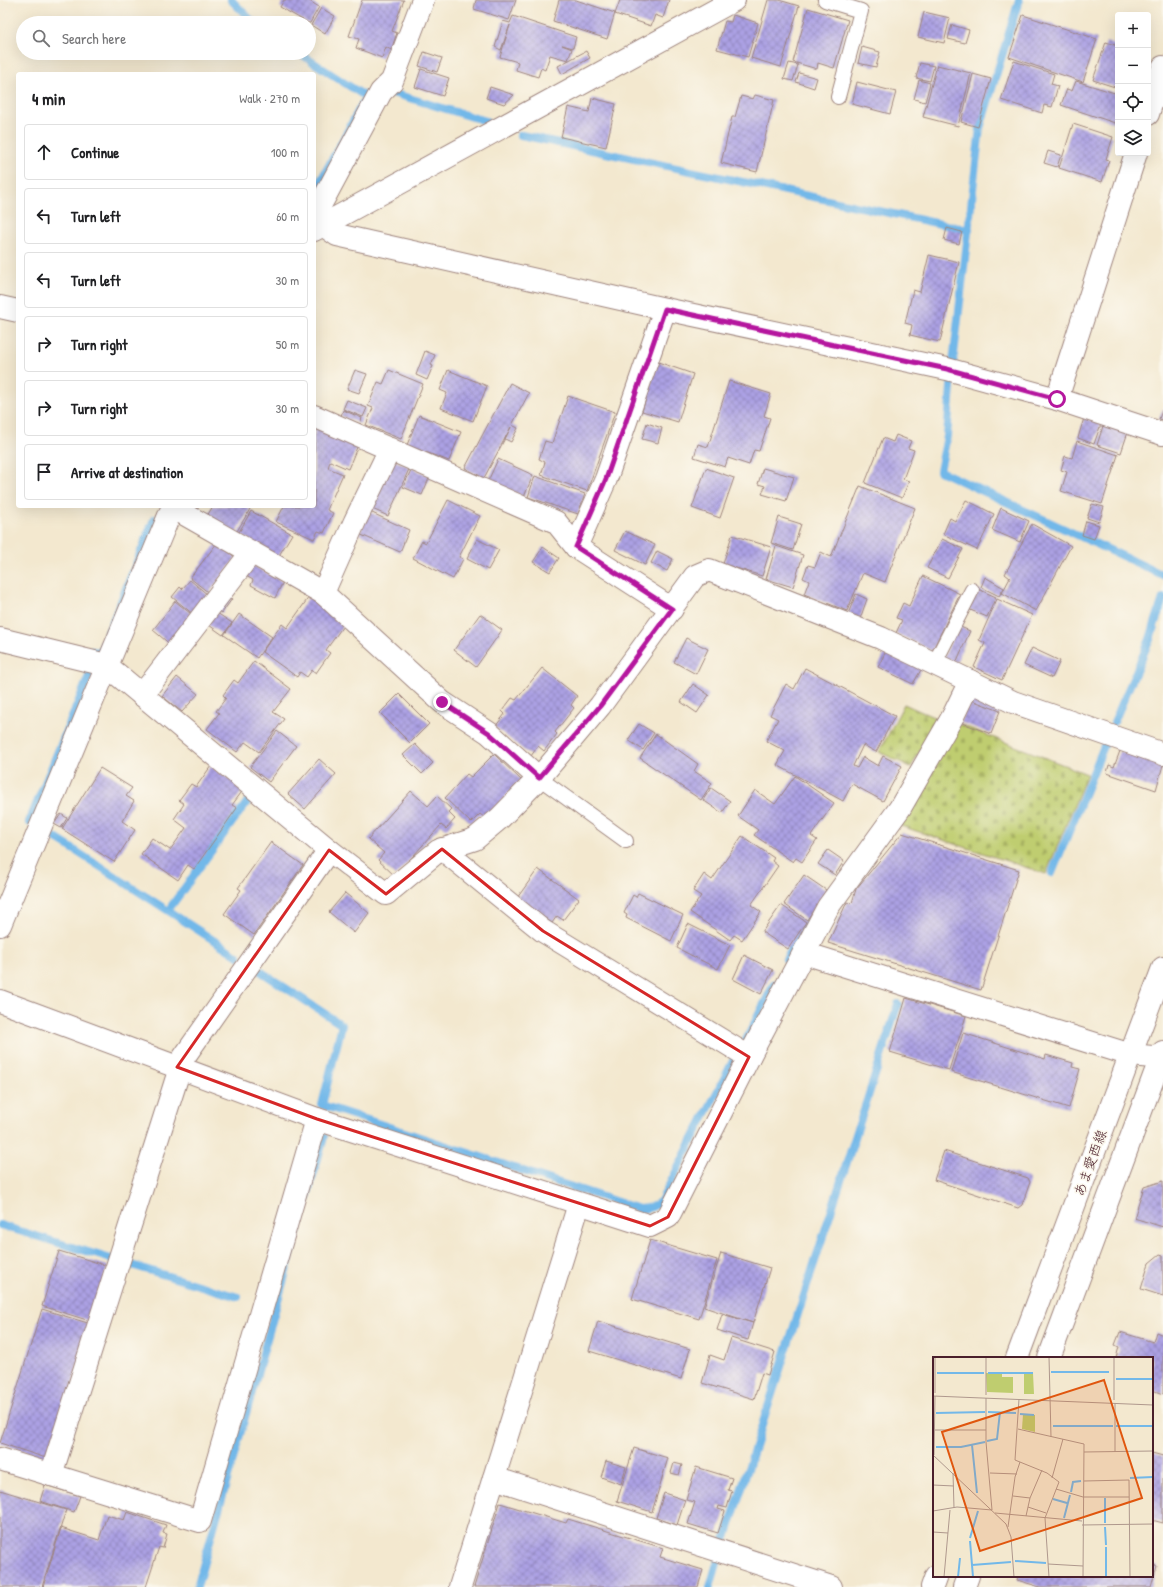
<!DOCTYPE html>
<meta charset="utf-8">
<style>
:root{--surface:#fff;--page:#f2f2f2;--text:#202124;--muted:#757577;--line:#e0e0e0}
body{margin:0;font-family:"Patrick Hand","Klee One",sans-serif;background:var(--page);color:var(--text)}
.controls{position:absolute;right:12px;top:12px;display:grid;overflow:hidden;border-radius:4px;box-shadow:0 4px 16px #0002}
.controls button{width:36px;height:36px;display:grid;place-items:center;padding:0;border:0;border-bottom:1px solid var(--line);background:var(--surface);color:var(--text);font:20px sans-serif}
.stop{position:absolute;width:12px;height:12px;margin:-9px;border:3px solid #b5179e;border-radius:50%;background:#fff}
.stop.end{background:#b5179e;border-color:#fff;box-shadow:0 1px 4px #0008}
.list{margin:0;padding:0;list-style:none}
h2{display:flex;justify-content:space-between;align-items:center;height:52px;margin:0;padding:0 16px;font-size:17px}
h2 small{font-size:13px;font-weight:400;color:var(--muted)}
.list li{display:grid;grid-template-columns:26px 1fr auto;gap:12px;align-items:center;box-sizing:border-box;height:56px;margin:0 8px 8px;padding:0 8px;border:1px solid var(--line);border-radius:4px}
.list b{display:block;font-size:15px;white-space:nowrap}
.list em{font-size:13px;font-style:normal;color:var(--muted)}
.icon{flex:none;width:22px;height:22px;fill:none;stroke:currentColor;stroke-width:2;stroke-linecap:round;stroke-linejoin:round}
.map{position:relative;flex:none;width:1163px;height:1587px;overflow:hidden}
.search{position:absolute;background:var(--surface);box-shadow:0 4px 16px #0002;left:16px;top:16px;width:300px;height:44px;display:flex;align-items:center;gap:10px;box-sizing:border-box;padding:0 14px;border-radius:22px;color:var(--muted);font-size:15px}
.panel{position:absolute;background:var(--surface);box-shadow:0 4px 16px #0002;left:16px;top:72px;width:300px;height:436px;border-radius:4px}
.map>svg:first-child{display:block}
.cemetery{fill:url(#cemetery-stones);stroke:#84764d}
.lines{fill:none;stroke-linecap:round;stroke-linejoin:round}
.stream{stroke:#72b8e9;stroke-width:8}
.building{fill:url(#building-cross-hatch)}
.lane-casing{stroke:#9e847d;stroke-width:16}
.street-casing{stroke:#9e847d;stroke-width:24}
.primary-casing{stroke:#9e847d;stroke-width:24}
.lane{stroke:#fff;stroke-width:14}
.street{stroke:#fff;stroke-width:22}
.primary{stroke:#fff;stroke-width:22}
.route{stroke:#b5179e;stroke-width:5}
.marked{fill:none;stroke:#d62828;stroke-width:3;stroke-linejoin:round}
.labels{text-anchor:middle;stroke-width:3;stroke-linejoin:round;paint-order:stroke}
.street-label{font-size:14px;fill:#4a1f2b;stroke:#fbf7ec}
.inset-river{fill:none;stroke:#72b8e9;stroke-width:2}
.inset-road{fill:none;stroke:#af988d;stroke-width:1}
.view{fill:#e0560e;fill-opacity:0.15;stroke:#e0560e;stroke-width:2}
.inset-edge{fill:none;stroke:#4a1f2b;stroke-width:2}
</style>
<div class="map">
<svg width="1163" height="1587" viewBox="0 0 1163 1587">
<defs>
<pattern id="cemetery-stones" width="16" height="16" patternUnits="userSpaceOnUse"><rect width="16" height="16" fill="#bfcd6f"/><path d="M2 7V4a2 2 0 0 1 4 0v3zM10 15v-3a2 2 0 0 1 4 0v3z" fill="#a6b060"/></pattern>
<pattern id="building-cross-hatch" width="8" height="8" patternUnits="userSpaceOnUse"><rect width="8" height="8" fill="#aca1e4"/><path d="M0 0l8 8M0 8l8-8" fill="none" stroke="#8e83b9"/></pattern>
</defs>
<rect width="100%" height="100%" fill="#fbf7ec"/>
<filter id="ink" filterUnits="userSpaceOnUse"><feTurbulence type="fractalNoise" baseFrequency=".025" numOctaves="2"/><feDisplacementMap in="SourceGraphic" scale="8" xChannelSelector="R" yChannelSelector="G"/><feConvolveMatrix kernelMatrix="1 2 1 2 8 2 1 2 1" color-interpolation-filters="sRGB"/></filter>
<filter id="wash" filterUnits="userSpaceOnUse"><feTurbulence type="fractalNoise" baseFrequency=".012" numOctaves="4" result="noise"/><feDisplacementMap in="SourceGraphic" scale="16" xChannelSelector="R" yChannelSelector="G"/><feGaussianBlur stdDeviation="0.9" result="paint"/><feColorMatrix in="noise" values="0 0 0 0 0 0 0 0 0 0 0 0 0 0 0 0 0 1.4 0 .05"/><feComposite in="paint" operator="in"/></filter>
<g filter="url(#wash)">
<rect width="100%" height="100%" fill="#f3e8cf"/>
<g class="cemetery">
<path d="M904,704L938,719L911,767L879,752Z"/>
<path d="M956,723L1087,774L1046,874L898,825Z"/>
</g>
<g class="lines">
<g class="stream">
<path d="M231,0L254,23"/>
<path d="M299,53L366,97L314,193"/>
<path d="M389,92L486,121"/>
<path d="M521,135L969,230"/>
<path d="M953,363L980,128L1019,0"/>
<path d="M952,375L947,436L940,471L1163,575"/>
<path d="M92,651L100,653L154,519"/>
<path d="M1114,722L1150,639L1163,598"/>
<path d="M29,822L91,671"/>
<path d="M48,833L238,956"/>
<path d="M1052,873L1104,746"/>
<path d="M172,905L253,794"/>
<path d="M786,959L810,920"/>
<path d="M254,967L342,1025L322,1105L639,1209C649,1209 653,1207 661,1201L735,1057"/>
<path d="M745,1042L774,984"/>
<path d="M0,1225L111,1259"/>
<path d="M128,1264L238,1297"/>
<path d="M725,1540L898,1004"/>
<path d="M197,1587L324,1137"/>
<path d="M710,1587L718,1560"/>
</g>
</g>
<g id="blocks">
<g class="building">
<path d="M284,0H308L319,7L310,23H308L280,7Z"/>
<path d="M362,0H404L392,31L397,33L391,50L386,47L382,58L356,48L359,39L349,36Z"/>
<path d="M476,0H516L509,20L474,9Z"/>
<path d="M559,0H576L615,13L607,39L553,21Z"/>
<path d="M620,0H669L663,18L655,15L651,26L615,14Z"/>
<path d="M768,0H779L799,6L781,67L751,58Z"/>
<path d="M321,8L335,16L325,34L311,25Z"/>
<path d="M808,8L848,20L834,68L818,63L817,69L793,62Z"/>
<path d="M924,12L950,18L944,43L918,37Z"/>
<path d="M733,15L758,23L748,57L717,49L725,21L731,22Z"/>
<path d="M1023,15L1097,39L1083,82L1009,57Z"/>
<path d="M513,16L576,37L573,48L562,45L572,49L568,60L550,55L545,70L541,68L538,77L516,70L518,62L500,57L510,25L501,50L495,47L503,21L510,23Z"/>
<path d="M952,25L969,30L965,43L948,39Z"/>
<path d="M1106,42L1118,46V88L1093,80Z"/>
<path d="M862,47L880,52L876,67L858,63Z"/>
<path d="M586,51L590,58L562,74L558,66Z"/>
<path d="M424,52L442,58L437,72L419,66Z"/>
<path d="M1014,61L1054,74L1051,84L1058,86L1052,107L1044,105L1042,113L1001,100Z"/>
<path d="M789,63L798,65L793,81L784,79Z"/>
<path d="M920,63L934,66L930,81L916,78Z"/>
<path d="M937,65L971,73L958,126L923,117Z"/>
<path d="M421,69L449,78L443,96L415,87Z"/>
<path d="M799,73L817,78L814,88L796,82Z"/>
<path d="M973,74L991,79L978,127L961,122Z"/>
<path d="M919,80L930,83L925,102L914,99Z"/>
<path d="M1076,81L1118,94V115L1115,123L1061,105L1067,89L1072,91Z"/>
<path d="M857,82L896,92L890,114L852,104Z"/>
<path d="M490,87L514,95L504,104L486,98Z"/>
<path d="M755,95L774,100L757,172L721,163L732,117H735L741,96L753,99Z"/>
<path d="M592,98L616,104L606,147L561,137L568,107L589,112Z"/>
<path d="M1073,124L1113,137L1106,159L1109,160L1102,182L1059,168Z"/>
<path d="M1048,151L1061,155L1057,167L1044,163Z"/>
<path d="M947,228L962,232L959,244L944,240Z"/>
<path d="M929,255L959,262L940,342L910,335L912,325L905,323L913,290L920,292Z"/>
<path d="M425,351L435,355L431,365L433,366L427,380L416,375Z"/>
<path d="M658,362L693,374L678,422L642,411Z"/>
<path d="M355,370L367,374L359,393L347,389Z"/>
<path d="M389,370L423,384L401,439L366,425L373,408L368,406L378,382L383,384Z"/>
<path d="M448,370L487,386L473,421L441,408L447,393L440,390Z"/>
<path d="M729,381L771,394L764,416L770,418L759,451L754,450L749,465L728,458L725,467L694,457L698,444L708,447Z"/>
<path d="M510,383L529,393L512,425L518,428L511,442L505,439L511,427L484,478L465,468Z"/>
<path d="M568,396L615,412L587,491L541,475L545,462L539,459L545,441L552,443Z"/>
<path d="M347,400L367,408L363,417L343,409Z"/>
<path d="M1163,408V420L1159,419Z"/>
<path d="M343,410L362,418L360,424L341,416Z"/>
<path d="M419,415L461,432L449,461L407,445Z"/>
<path d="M1084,418L1101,424L1094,444L1078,438Z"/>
<path d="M647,423L662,428L658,443L642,439Z"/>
<path d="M1104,423L1128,432L1121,453L1097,445Z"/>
<path d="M317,427L358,445L348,469L330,461L328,468L343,474L327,510L333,513L324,533L318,531L314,539L276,522L284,506H314V435Z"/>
<path d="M896,435L911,441L908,448L914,450L903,479L909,481L902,498L865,483L883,438L893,442Z"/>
<path d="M1077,441L1118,455L1102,504L1061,491L1067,472L1061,470L1065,456L1072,458Z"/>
<path d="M391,459L410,467L388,516L370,508Z"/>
<path d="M498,459L533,475L524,497L488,481Z"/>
<path d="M412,468L430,476L422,495L403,487Z"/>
<path d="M706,468L734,478L720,518L692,508Z"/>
<path d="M763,468L794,477L786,501L762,494L765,486L758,484Z"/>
<path d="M535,476L585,494L578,514L528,497Z"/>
<path d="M860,486L915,508L885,582L863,573L847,611L804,594L809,581L803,578L808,565L815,567L821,552L831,557Z"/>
<path d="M448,500L480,516L459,557L463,559L453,579L413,558L422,541L426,543Z"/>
<path d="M966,500L994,514L977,550L943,534L950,518L955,521Z"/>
<path d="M1092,504L1104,507L1099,522L1087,518Z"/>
<path d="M213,506H245L250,509L236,533L207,516Z"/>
<path d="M1001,508L1029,521L1020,542L992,530Z"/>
<path d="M251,511L292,534L278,557L238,534Z"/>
<path d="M370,512L409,530L400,552L359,534Z"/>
<path d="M779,517L801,524L793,550L771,543Z"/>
<path d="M1086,521L1099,525L1094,539L1082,535Z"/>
<path d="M1032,524L1071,546L1036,611L1002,593L1010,578L1005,574Z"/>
<path d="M625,531L655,545L645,565L615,550Z"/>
<path d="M732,535L771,547L762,576L723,564Z"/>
<path d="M477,539L499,550L488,570L467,559Z"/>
<path d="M942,539L963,549L948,578L927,568Z"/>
<path d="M217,543L236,558L209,593L190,578Z"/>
<path d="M776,546L803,555L793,587L766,579Z"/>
<path d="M543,547L559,558L550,572L533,562Z"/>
<path d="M657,551L673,559L667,571L651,563Z"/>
<path d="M252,565L283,582L275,598L251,585L253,580L246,576Z"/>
<path d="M923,576L960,594L932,651L896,633L902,620L896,618L903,603L909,606Z"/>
<path d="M985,577L1004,588L999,596L981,587Z"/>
<path d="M190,580L208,595L193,614L172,597L180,587L182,589Z"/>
<path d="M978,589L996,597L987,617L968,609Z"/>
<path d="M225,594L232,599L222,613L215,608Z"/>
<path d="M856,594L867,599L860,619L848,614Z"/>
<path d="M309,597L345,623L326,650L330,653L316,673L312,670L307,677L300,672L297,677L262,652L282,624L287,628Z"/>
<path d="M997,599L1032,615L1002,680L974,667L985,643L979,640Z"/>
<path d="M175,601L195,617L172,646L153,630Z"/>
<path d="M214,611L232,623L223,635L206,623Z"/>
<path d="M239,614L272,637L257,658L224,635Z"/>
<path d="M480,614L502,630L476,667L454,650Z"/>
<path d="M958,626L970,631L956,663L944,657Z"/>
<path d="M686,638L708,649L696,674L674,662Z"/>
<path d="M1032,648L1060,661L1052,678L1024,665Z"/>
<path d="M886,651L922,668L913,684L878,667Z"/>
<path d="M254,661L291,689L273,712L284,719L259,752L245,742L237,752L207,729L219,713L216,711L226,698L223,695L234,680L238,683Z"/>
<path d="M542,668L577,696L571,705L574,708L555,732L557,734L544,751L538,746L531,756L495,727L505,714L502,711L512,698L516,700Z"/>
<path d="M805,668L895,716L876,752L863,745L853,766L857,768L863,757L878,766L883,756L902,766L883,801L852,784L843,801L777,765L785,751L766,741L778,719L770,715L786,684L794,689Z"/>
<path d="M177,677L198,694L182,712L162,696Z"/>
<path d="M693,684L709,695L697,713L681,702Z"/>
<path d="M399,694L429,724L410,743L380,713Z"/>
<path d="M969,699L1000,711L991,734L960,722Z"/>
<path d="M639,724L654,733L643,750L628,740Z"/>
<path d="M277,731L296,746L269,782L250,767Z"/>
<path d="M656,734L698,764L694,771L712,783L701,800L640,758Z"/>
<path d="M415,744L433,763L422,774L403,755Z"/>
<path d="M1120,751L1163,765L1156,790L1107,773L1109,765L1114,767Z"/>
<path d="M494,754L521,780L485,818L480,814L471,823L445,798L467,774L471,777Z"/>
<path d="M319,759L336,774L305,809L288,794Z"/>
<path d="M211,766L244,789L232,805L237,808L194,869L188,865L178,880L141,854L152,838L170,850L186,828L174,819L184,804L179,800L191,784L196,787Z"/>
<path d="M100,768L132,788L126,796L134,801L122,821L135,830L114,862L62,829Z"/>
<path d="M795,776L834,803L811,836L817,840L802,862L796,858L793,862L754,835L758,830L738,816L755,790L775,804Z"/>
<path d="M711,788L730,801L722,813L703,800Z"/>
<path d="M411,791L428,806L437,796L451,809L448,812L455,819L446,829L441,825L395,876L378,860L384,853L368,839Z"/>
<path d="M61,814L67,818L61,828L54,824Z"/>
<path d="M902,833L1019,870L981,990L828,943L847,902L852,903L856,889Z"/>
<path d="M742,836L774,858L772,861L778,866L751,905L761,912L742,940L734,935L730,940L690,912L701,896L693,891L704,874L712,880Z"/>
<path d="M271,842L303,865L254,935L224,914L241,890L238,888Z"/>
<path d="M828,850L844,861L835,875L818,864Z"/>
<path d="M538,869L579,899L563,920L557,916L552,923L517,898Z"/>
<path d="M804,875L826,890L807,920L784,904Z"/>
<path d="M345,893L369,913L354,933L329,912Z"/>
<path d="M638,893L683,915L671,941L626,918L627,915L624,913L633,895L636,897Z"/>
<path d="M781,905L806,922L788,949L762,932Z"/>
<path d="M688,924L730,945L718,969L677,948Z"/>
<path d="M744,955L773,970L761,994L733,979Z"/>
<path d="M906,998L966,1016L949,1070L890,1052Z"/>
<path d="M963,1033L1045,1059L1046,1055L1073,1063L1072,1067L1080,1069L1069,1108L951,1072Z"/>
<path d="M944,1151L1028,1178L1030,1182L1022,1205L1018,1208L934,1180Z"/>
<path d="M1163,1181V1227L1134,1218L1144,1187Z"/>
<path d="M650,1240L717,1260L699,1319L632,1299Z"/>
<path d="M59,1251L108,1266L90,1321L42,1306Z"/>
<path d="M721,1253L770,1268L753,1323L704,1307Z"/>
<path d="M1160,1254L1163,1255V1296L1141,1289L1149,1263Z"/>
<path d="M42,1309L91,1324L49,1459L0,1443Z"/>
<path d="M722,1314L753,1323L748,1340L717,1330Z"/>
<path d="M598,1321L690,1349L681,1379L589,1351Z"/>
<path d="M1120,1332L1153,1342L1156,1332L1163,1335V1394L1152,1390V1358H1116L1119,1347L1115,1345Z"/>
<path d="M731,1338L775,1352L768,1375L762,1373L754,1399L702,1383L710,1355L724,1360Z"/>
<path d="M634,1448L668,1458L652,1512L617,1501Z"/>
<path d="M1152,1453L1163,1456V1523L1152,1520Z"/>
<path d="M606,1461L626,1467L621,1484L601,1477Z"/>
<path d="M674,1463L682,1465L679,1475L671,1473Z"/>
<path d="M696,1467L732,1478L728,1490L732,1491L727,1508L719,1506L718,1509L725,1511L718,1533L688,1524L695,1502L686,1500Z"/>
<path d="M45,1485L80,1496L74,1512L40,1501Z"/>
<path d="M0,1490L66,1510L42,1587H0Z"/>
<path d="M664,1493L685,1500L677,1525L656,1518Z"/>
<path d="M500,1503L566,1523L568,1519L663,1548L660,1557L703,1570L698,1587H474Z"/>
<path d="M127,1512L166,1525L163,1533L167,1534L163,1548L159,1547L146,1587H43L61,1528L99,1540L107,1515L124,1520Z"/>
<path d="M1152,1564L1157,1566L1151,1587H1040L1017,1580L1018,1576H1152Z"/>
</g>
</g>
</g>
<g filter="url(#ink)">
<use href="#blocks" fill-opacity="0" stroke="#9e847d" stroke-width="1"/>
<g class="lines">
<g class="lane-casing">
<g id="lane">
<path d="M825,0L861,11L838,97"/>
<path d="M934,664L972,590"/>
<path d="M539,778L626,841"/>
</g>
</g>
<g class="street-casing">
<g id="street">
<path d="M423,0L392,81L381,92L316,213L323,225L337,235L665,309L947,369L1057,399L1163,434"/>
<path d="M1148,114L1163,67"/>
<path d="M314,230L734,0"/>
<path d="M0,307L18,311"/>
<path d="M1057,399L1136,153"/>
<path d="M314,416L556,522L576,547L672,609"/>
<path d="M172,507L323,593L442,702L489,733L539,778"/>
<path d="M576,547L606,479L665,309"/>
<path d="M323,593L355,521L390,449"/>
<path d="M0,639L106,665L329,850L386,894L438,851L475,839L500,818L539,778L600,706L695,576L709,570L881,638L1013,702L1163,754"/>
<path d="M142,695L251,553"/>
<path d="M442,849L543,931L749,1057"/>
<path d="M0,925L173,506"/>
<path d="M804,953L1131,1055L1163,1058"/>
<path d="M0,1001L317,1119L650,1226L668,1217L749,1057L828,907L900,808L953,716L970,681"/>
<path d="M177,1067L329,850"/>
<path d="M0,1459L200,1521L317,1119"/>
<path d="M51,1475L180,1068"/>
<path d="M494,1478L831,1587"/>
<path d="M460,1587L579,1204"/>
</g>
</g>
<g class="primary-casing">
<g id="primary">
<path d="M1017,1358L1163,968"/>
<path d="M1049,1358L1163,1052"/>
<path d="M932,1587L936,1576"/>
<path d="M964,1587L968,1576"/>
</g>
</g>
<use href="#lane" class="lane"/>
<use href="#street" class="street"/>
<use href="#primary" class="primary"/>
</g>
</g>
<g class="lines" filter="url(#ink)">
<path class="route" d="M442,702L489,733L539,778L600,706L672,609L576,547L606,479L665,309L947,369L1057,399"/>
</g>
<path class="marked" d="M442,849L543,931L749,1057L668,1217L650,1226L317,1119L177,1067L329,850L386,894Z"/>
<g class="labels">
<g class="street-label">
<text transform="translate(1090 1163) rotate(-70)" y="5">あま愛西線</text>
</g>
</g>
<g transform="translate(933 1357)">
<rect width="220" height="220" fill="#f3e8cf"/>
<path d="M53,16H69V20H80V36L54,35ZM91,16H100L101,37H91Z" fill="#bfcd6f"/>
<path d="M90,57L102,58V75L89,72Z" fill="#bfcd6f"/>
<path class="inset-river" d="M118,15H176M4,16H51M55,16H100M183,22H220M55,55L83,56M3,56L52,55M87,57L101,58M120,69H180M183,69H220M54,84L64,82L67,55M39,88L44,136M3,90H28L52,85M197,121L220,120M138,135L140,125L148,124M172,141V166M120,142L134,146M131,161L137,138M172,170L173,188M37,181L45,154M37,184L40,220M173,190V220M82,204L113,206M39,208L78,205M25,220L27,201"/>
<path class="inset-road" d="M2,0V36M53,0V38M116,0L118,80M181,0V43M0,39L220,48M53,41V85L59,153M86,42L82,103L114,116L126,125L112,161L116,220M182,46V95M85,72L151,87L150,220M2,73H53M151,95L220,94M0,98L73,167L78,180L81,220M1,98L2,39M20,116L21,151M57,116L84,117M119,121L130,82M151,124L196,123L197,220M0,128L21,129M123,132L150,140M80,139L97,141M150,140H196M95,150L113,156M0,154L24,150L59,153M62,156L149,164M93,159L97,141L109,113M149,168L220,167M75,170L82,120L87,105M0,175L15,176M115,207L150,209M11,220L17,153"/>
<path class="view" d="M171,23L209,141L47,194L9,75Z"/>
<rect width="220" height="220" class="inset-edge"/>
</g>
</svg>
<div class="controls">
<button>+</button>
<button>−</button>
<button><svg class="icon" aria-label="locate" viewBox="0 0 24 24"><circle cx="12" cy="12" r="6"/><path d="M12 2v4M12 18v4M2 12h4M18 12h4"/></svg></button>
<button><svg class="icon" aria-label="layers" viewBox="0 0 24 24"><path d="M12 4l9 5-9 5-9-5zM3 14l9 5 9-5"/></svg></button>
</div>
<div class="stop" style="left:1057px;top:399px"></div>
<div class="stop end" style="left:442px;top:702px"></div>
<div class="search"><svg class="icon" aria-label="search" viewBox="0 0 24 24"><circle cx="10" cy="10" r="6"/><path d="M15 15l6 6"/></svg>Search here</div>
<section class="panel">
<h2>4 min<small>Walk · 270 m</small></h2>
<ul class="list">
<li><svg class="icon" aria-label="ahead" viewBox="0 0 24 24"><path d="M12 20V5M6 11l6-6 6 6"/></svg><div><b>Continue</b></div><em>100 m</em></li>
<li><svg class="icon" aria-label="left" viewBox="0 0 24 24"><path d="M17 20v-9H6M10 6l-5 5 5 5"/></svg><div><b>Turn left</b></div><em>60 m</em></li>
<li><svg class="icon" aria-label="left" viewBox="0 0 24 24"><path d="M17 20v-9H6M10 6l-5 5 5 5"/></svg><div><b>Turn left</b></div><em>30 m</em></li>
<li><svg class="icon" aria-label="right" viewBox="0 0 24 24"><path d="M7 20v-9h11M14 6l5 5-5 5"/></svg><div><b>Turn right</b></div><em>50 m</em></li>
<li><svg class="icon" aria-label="right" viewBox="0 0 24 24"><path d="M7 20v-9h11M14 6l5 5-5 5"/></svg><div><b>Turn right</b></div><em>30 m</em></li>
<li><svg class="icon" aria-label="arrive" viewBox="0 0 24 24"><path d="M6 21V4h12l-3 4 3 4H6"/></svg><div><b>Arrive at destination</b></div></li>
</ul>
</section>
</div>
